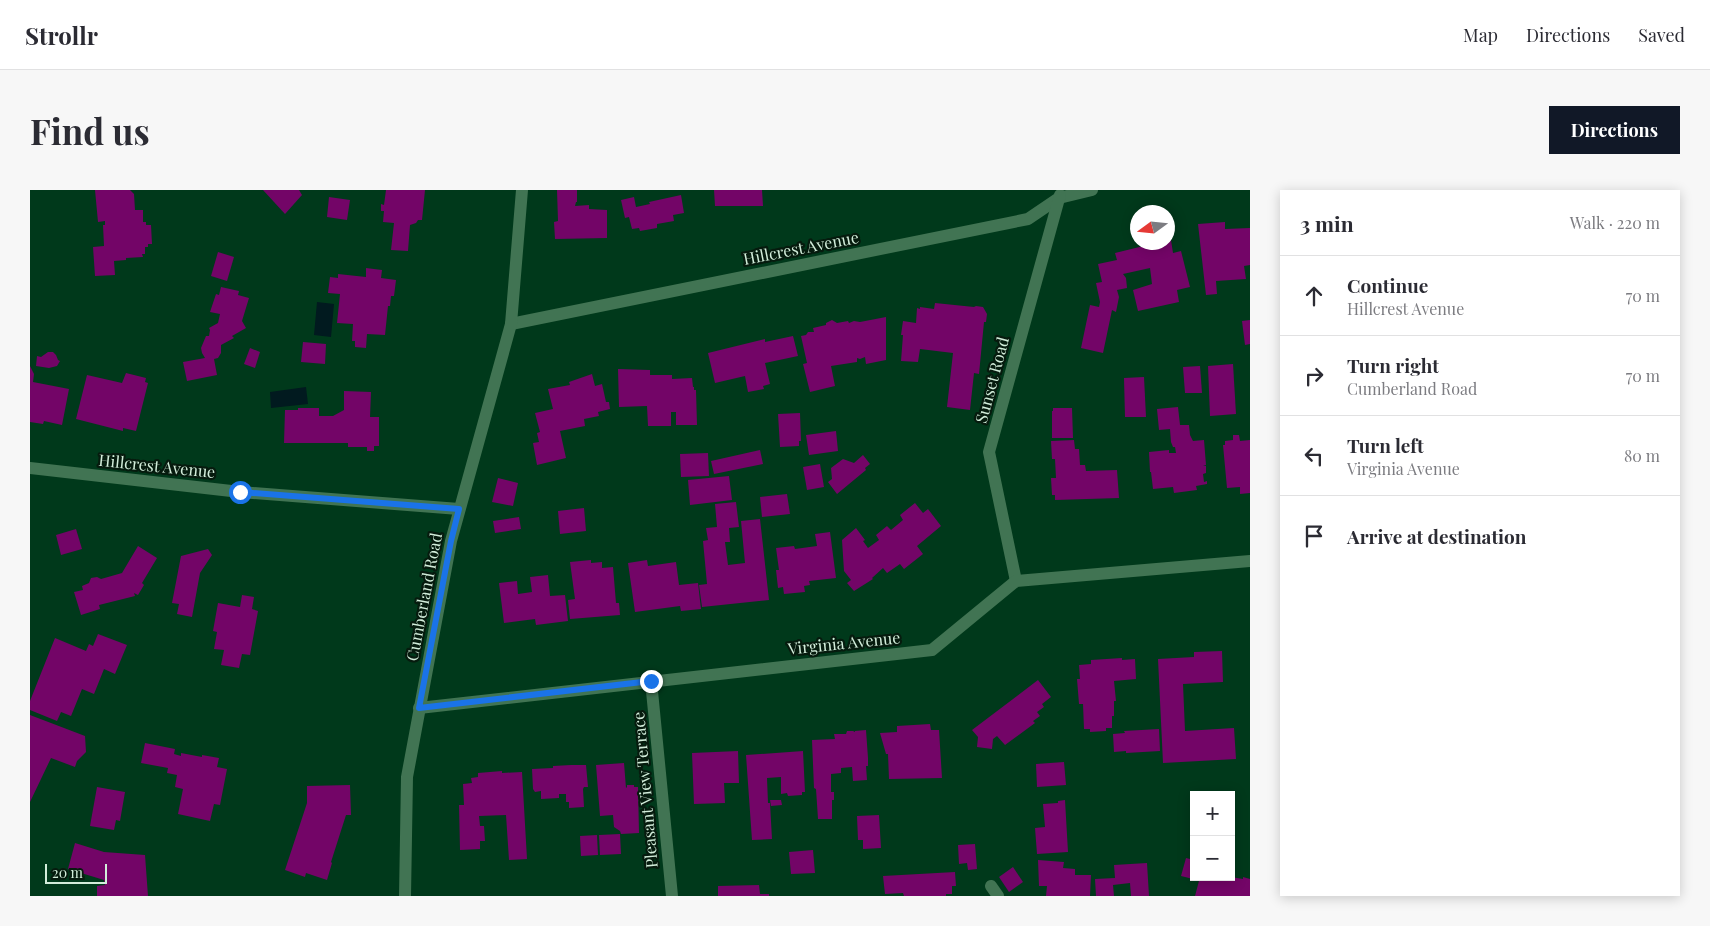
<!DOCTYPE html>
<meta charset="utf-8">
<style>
:root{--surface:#fff;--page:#f7f7f7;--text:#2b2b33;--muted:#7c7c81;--line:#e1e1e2;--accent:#111827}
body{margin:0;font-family:"Playfair Display",serif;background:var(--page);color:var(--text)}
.controls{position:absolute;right:15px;bottom:15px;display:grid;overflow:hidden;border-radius:0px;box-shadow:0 2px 12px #0003}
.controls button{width:45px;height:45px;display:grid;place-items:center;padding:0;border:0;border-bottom:1px solid var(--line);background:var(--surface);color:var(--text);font:25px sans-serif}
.compass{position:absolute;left:1100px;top:15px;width:45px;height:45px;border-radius:50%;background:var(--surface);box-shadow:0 2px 12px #0003;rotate:255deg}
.scale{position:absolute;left:15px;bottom:12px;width:62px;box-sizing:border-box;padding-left:5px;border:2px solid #d2edda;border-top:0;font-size:14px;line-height:18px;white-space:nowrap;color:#d2edda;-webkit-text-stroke:4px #061b0e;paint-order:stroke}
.stop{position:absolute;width:15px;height:15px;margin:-11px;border:4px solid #1a73e8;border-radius:50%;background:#fff}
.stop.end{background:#1a73e8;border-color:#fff;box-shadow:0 1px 5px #0008}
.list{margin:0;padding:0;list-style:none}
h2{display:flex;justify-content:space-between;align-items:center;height:65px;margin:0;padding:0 20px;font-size:21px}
h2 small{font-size:16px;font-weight:400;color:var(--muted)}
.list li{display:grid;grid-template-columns:32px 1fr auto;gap:15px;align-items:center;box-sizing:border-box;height:80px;padding:0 20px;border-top:1px solid var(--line)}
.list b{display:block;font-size:19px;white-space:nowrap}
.list p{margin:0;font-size:16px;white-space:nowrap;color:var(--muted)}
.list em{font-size:16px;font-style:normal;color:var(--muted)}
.icon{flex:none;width:28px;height:28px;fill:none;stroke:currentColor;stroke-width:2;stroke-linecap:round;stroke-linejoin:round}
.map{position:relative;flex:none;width:1220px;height:706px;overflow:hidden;border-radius:0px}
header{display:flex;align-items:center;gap:30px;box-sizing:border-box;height:70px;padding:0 25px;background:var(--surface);border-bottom:1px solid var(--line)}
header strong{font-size:24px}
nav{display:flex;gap:28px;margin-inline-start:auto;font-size:18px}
.intro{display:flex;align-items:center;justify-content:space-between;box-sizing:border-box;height:120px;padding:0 30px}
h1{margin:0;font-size:35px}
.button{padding:12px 22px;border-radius:0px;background:var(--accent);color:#fff;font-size:18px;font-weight:700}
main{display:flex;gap:30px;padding:0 30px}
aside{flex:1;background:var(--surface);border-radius:0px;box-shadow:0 2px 12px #0003}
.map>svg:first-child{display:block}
.water{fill:#011a1f}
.building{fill:#730567}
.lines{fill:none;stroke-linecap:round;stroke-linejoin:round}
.minor{stroke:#417453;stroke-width:12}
.route{stroke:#1a73e8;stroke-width:6}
.labels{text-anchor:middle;stroke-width:4.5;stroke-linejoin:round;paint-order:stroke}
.street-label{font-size:16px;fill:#d2edda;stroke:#061b0e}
</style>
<header>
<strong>Strollr</strong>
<nav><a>Map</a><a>Directions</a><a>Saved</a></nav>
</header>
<div class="intro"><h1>Find us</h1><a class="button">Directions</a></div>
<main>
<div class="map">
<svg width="1220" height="706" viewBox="0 0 1220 706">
<rect width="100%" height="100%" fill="#00391b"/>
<g class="water">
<path d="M287,112L304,114L301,147L284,145Z"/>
<path d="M276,197L278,214L241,218L240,202Z"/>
</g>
<g class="building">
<path d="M65,0H100L104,4L105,20H113V32H116V35H121L122,54H118V57H115V64H112L113,67L96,68V70L84,71L85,85L65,86L63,57L74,56L73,35H75V31L68,32Z"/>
<path d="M233,0H269L272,5L255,24Z"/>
<path d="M356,0H395L392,30H388L386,33L380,35L378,61L361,60L364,33L353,32L354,21H351V14L354,15Z"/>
<path d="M527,0H547V12H546L545,16L559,15V19L577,20V48L525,49L524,32L528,31Z"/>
<path d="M684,0H732L733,16H685Z"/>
<path d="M651,5L654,23L643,25L644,31L627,34V38L610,41L609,38L602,39L599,27L595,28L591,10L604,7L606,17L620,14L619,12Z"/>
<path d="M299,7L320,10L317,30L297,27Z"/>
<path d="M1195,32V39L1220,38V75L1214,76L1216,89L1186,91L1187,104L1176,105L1168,34Z"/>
<path d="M1141,50L1143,63L1151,61L1160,97L1147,100L1149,112L1108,121L1103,100L1122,94L1120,78L1093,84L1096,88L1097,98L1087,100L1089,107L1086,122L1082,120L1073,163L1051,158L1060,115L1069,117L1070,112L1066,93L1072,92L1068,74L1087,70L1085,63L1130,52H1138V51Z"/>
<path d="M188,62L204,67L197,91L181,86Z"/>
<path d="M336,78L352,80L351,88L366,90L364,106H361L360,116H358L355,145L337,144L336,158L325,157V151H322L323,134L307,133L310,104L298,103L300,87L308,88V84L336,87Z"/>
<path d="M191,97L209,101L208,105L219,108L212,131L216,138L202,146L204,148L191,155V163L188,168L184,169L187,185L157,191L153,172L175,168L172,163L171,158L176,146H179L180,140L179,138L188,133L190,124L180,122L186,104L189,105Z"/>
<path d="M905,113L944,117L946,116L953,117L957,124L956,132H954L949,184L944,183L940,220L917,217L923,163L890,159L888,172L871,171L873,145H871L873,131L886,133L887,118L890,119V117L904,119Z"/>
<path d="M856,127V170L836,174L835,167L830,169L827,168V172L801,176L805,196L780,202L773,174L777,173L771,146L776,145L778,142H784L783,138L796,135V133L802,130L807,133L818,131L819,133L824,131L830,132Z"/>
<path d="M1220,130V154L1215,155L1212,131Z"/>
<path d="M763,146L768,166L735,173L740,194L733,196L734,199L718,202L715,186L685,193L678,163L735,149V152Z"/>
<path d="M273,152L296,154L295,174L271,172Z"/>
<path d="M220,158L230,162L225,178L214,174Z"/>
<path d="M18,162H23L26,165L28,170L30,171L27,176L19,178L6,176L7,166L11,167Z"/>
<path d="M1203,174L1206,224L1180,226L1178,176Z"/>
<path d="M0,176L4,184L3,192L39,199L32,235L14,231L13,234L0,232Z"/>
<path d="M1170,176L1172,203H1155L1153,177Z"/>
<path d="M588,179L620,180V185H642V189L662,188L663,197H664V200H666L667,235H646V222H641V236H618L617,216L589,217Z"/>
<path d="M96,183L116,188L115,192L118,193L106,241L93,238V241L46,229L57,185L92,193Z"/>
<path d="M562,184L565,196L572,194L576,212H579L580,219L568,222L569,226L554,229L555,236L530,241L536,268L507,275L503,253L509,252L507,243L510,242L505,223L523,219L518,199L540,195L539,192Z"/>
<path d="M1114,187L1116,227H1095L1094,188Z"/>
<path d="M314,201L341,202L340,227H349V256H344V261H337V257H318V253H254L255,220H268V218H289V226H303L314,220Z"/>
<path d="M1148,217L1150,235H1159L1160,245L1163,251L1174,250L1176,275H1173L1176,276V283L1173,284L1174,292L1177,291V294L1166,296L1167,300L1144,303L1143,297L1123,299L1121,282H1120L1119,262L1139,260V263H1146L1145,257H1143L1141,252L1140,239L1129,240L1127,219Z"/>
<path d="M1023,218H1042L1043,248H1022V221H1023Z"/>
<path d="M770,223L771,251H769V256L750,257L748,224Z"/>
<path d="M806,241L808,261L779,265L776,245Z"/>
<path d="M1203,245H1209L1210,251L1220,250V303L1210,304V297L1197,298L1193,255H1195V251L1203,250Z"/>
<path d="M1044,250L1045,259H1049L1050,275H1055L1056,281L1087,280L1089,308L1025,310V305H1022L1021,288H1026L1025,269H1022L1021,251Z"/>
<path d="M730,260L733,274L684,284L681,271Z"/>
<path d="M678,263L679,286L651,287L650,264Z"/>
<path d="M833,265L840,274L835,278L836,280L807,304L798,292L802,289L801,278L813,269L824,273Z"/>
<path d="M790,274L794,297L777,300L773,277Z"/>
<path d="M699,286L702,310L660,315L658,290Z"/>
<path d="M468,288L488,293L483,316L462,312Z"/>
<path d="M757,304L760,324L732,327L730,307Z"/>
<path d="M706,312L709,337L699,338L700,352H695L698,375L715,373L711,331L730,329L739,410L672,417L669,395L677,394L673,351L678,350L676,338L687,337L685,314Z"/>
<path d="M885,313L893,323L898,319L911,336L887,356L893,364L874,379L870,374L857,383L853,378L842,388L843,389L824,401L817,393L821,390L814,381L812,350L826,338L835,350L833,351L838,358L849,350L846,345L857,336L861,340L873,330L870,325Z"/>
<path d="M554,318L556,341L530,344L528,321Z"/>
<path d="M489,327L491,339L465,343L463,331Z"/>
<path d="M46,339L52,359L31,365L26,345Z"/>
<path d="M800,342L806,388L779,391L780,395L774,396L775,402L754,404L753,397L748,398L746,380H749L746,358L764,356L765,359L787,356L785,344Z"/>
<path d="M108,356L127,368L112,393L114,395L108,405L104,403L105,406L69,415L70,419L51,425L44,402L53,400L52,396L59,393L61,388L67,387L71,389L92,383Z"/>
<path d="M178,359L182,365L170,383L162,427L147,424L149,414L142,413L151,366Z"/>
<path d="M561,370V373L572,372V378L583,377L586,413H589L590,425L540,429L538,410L545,409L540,372Z"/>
<path d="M617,370L618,376L646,372L649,395L668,393L671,419L651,421L650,416L605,422L598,373Z"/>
<path d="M518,385L520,406L535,405L538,431L506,435L505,429L474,433L469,393L487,391L488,404L502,402L500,387Z"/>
<path d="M212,405L224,407L222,419L228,421L220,465L212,464L209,478L191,475L194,460L184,459L187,442L183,441L188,413L210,417Z"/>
<path d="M68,444L97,455L85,484L74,479L64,504L52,499L41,526L31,522L27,531L0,520V511L25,448L56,461L59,454L63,456Z"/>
<path d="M1192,461L1193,492L1153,494L1155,541L1204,538L1206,569L1133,573L1128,469L1164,467V462Z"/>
<path d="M1092,468V470L1105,469L1106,489L1084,491L1086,511H1084V526H1082V538H1076V541L1060,542V539H1054L1053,514H1049L1047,489H1050L1049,475L1061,474V470Z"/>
<path d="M1008,490L1021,507L1012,514L1014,517L1007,522L1010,526L1003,531L1005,533L975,555L967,546L963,549L962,559L947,557L948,547L942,540Z"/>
<path d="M0,525L55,546L56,562L47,571L45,577L21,568L0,612Z"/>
<path d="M900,534L901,540H909L912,588L859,589L858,564H856L850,543L867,542V536Z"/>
<path d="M1129,539L1130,561L1096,563V561L1084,562L1083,544L1095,543L1094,541Z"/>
<path d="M836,540L838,568V576H836L837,590L823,591L822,577L811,578V583L801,584V602H804V610H802V629H788L786,599L784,598L782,550L805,549L804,544H816L817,541H823L825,542V541Z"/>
<path d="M115,553L145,559L144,564L151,566V563L172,567V565L189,568L187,577L197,579L190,615L184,614L180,631L148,624L153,599L145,597L147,585L137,583L138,578L111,573Z"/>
<path d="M708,561L709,593H694L695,613L664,614L662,563Z"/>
<path d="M773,561L775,602H772V605L758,606L757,603L751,604V587L737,588L738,613H740L742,649L722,650L716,565Z"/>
<path d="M1034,572L1036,595L1007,597L1006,574Z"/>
<path d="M594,573L596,598L597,597V595H604V597H608L609,643L591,644L590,641L584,637L583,625L570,626L566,575Z"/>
<path d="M541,575H556L558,597H554L553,599L554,617L539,618V612H536V604H529V608L511,609V601L505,602L503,599L502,579L523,578V576Z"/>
<path d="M472,581V583L492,582L497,669L479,670L476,625L449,626L450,636H454L455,651H450V659L430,660L429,615H434L433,594L442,593L441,588L448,587V583Z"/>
<path d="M320,595L321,625H316L301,672L302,673L297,690L276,683L275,687L255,680L277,613V596Z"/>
<path d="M67,597L95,602L90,631L86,630L84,640L60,636Z"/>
<path d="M740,610H751L752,615L741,616Z"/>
<path d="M1035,610L1038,662L1007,664L1005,638L1015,637L1013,614L1028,613V611Z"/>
<path d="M849,625L851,658L833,659V650H828L827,626Z"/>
<path d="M590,644L591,664L570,665L569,645Z"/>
<path d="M567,645L568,665L551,666L550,646Z"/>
<path d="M45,653L74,662L115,665L118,706H67V696L75,695L74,690L38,679Z"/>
<path d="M945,654L947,679L938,680L937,673L929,674L928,655Z"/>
<path d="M783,660L785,683L761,684L759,662Z"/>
<path d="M1156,668L1164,670V687H1167V690L1151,686Z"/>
<path d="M1008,670L1034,672L1033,678L1045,679V685H1061L1060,706H1016L1017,696H1009Z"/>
<path d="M1117,673L1119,706H1101L1100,693L1083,695L1084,706H1066L1065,689L1085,688L1084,675Z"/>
<path d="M983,677L993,692L979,702L969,687Z"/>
<path d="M925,682L926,696H922V704H916V706H874L873,703L855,704L853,686Z"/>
<path d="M1170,687L1189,688L1201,687L1213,689V687L1220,689V706H1165Z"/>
<path d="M729,695L730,704H739V706H688V696Z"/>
</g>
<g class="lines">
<g class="minor">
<path d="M481,134L998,29L1029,8L1062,0"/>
<path d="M0,278L210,302L429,319"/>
<path d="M986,391L959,262L1030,5"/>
<path d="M621,491L642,706"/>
<path d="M389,518L902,460L986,391L1220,371"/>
<path d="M961,696L968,706"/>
<path d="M375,706L377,587L421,351L481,134L492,0"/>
</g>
</g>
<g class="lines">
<path class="route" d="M210,302L429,319L421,351L389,518L621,491"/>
</g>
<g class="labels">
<g class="street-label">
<text transform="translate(771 58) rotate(-11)" y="6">Hillcrest Avenue</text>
<text transform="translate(962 190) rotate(-75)" y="6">Sunset Road</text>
<text transform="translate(127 276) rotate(6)" y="6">Hillcrest Avenue</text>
<text transform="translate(394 407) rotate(-79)" y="6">Cumberland Road</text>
<text transform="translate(814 453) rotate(-6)" y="6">Virginia Avenue</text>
<text transform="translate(615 600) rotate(-95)" y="6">Pleasant View Terrace</text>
</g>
</g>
</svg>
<div class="controls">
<button>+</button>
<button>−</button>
</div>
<svg class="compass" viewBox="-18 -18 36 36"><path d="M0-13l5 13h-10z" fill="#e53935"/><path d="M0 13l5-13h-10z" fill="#7c7c81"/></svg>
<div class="scale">20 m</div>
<div class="stop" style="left:210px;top:302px"></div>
<div class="stop end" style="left:621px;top:491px"></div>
</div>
<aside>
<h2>3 min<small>Walk · 220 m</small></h2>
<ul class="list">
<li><svg class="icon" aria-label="ahead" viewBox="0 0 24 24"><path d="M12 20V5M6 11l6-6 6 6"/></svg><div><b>Continue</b><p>Hillcrest Avenue</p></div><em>70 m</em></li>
<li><svg class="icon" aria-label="right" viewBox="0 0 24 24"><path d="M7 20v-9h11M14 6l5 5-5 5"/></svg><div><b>Turn right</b><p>Cumberland Road</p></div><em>70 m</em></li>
<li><svg class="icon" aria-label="left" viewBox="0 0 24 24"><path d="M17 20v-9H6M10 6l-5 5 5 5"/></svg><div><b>Turn left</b><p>Virginia Avenue</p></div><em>80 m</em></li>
<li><svg class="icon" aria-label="arrive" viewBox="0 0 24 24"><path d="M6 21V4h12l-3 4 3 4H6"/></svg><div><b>Arrive at destination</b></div></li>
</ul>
</aside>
</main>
